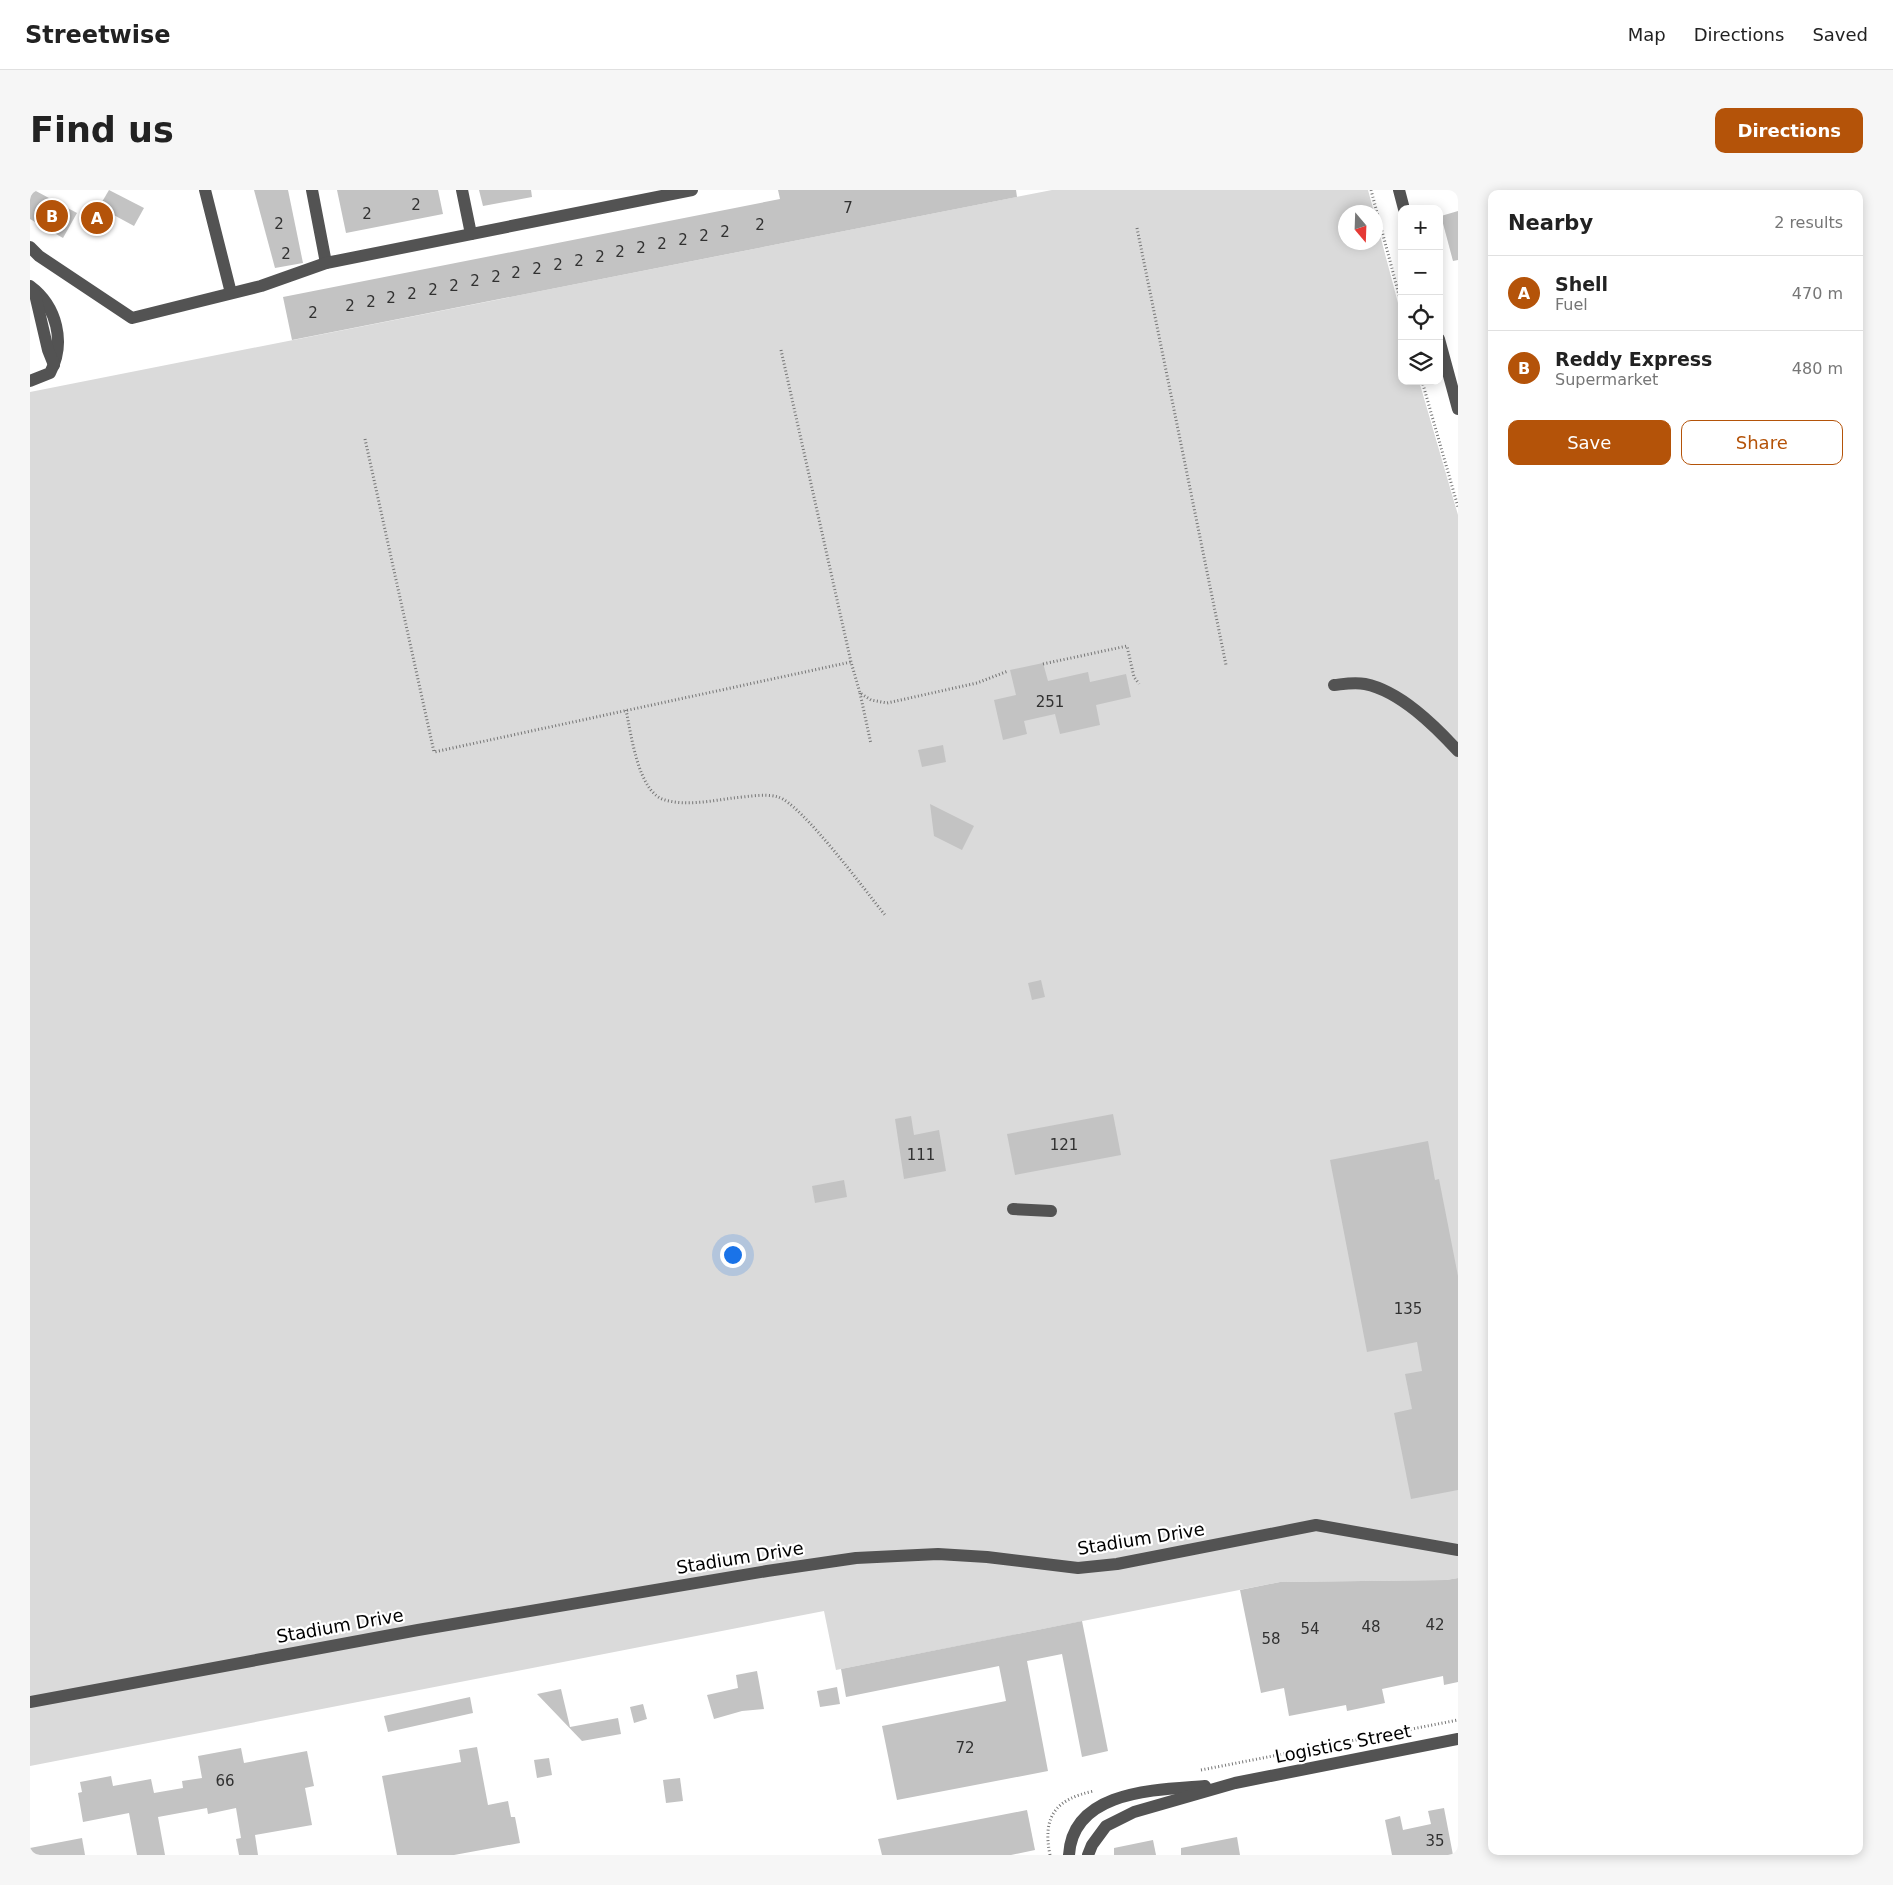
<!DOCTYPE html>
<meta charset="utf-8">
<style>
:root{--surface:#fff;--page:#f6f6f6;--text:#222;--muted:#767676;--line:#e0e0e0;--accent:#b45309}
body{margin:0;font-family:"DejaVu Sans",sans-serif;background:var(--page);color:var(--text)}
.controls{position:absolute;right:15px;top:15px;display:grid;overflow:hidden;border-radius:10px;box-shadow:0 2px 12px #0003}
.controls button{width:45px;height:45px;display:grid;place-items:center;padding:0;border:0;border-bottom:1px solid var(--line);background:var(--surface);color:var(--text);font:25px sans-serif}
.compass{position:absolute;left:1308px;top:15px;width:45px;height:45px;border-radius:50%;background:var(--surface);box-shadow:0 2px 12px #0003;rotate:161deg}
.you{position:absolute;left:702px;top:1064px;width:18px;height:18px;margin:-12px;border:4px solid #fff;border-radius:50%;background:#1a73e8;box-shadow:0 0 0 8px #1a73e833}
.badge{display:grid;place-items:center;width:32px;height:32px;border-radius:50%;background:var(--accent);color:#fff;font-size:16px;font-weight:700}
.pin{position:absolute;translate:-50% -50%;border:2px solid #fff;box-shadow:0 1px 5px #0006}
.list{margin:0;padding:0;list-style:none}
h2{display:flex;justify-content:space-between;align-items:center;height:65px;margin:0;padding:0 20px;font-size:21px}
h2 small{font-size:16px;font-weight:400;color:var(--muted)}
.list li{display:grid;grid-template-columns:32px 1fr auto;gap:15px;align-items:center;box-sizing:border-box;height:75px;padding:0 20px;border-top:1px solid var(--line)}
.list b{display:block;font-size:19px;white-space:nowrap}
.list p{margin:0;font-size:16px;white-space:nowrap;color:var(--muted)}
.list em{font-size:16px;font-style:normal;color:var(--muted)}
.actions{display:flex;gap:10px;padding:15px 20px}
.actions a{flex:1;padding:11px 0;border:1px solid var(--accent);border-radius:10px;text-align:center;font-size:18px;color:var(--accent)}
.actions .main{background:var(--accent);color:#fff}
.icon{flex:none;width:28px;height:28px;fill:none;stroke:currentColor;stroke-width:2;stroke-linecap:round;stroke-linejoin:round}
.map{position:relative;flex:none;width:1428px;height:1665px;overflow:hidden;border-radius:10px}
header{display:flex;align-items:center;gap:30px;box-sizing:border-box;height:70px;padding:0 25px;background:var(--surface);border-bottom:1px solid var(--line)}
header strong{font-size:24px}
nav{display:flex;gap:28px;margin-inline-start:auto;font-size:18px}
.intro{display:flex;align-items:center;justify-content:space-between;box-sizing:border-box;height:120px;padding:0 30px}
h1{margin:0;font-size:35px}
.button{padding:12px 22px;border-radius:10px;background:var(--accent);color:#fff;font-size:18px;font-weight:700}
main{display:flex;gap:30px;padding:0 30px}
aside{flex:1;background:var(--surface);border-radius:10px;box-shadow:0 2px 12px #0003}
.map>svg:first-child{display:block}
.green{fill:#dadada}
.building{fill:#c3c3c3}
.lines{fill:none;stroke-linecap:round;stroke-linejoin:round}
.path{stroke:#757575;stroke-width:3;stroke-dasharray:1 2.5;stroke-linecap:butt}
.minor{stroke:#535353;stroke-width:12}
.labels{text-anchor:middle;stroke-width:4.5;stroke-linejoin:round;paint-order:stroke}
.number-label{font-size:15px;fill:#313131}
.street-label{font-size:18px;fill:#000;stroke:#fff}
</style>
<header>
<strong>Streetwise</strong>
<nav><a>Map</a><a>Directions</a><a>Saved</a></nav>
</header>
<div class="intro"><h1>Find us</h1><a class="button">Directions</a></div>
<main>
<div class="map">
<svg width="1428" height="1665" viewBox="0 0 1428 1665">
<rect width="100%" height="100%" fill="#fff"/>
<path class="green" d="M1022,0H1338L1344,22H1316V52H1346V30L1372,128V191H1389L1428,325V1388L1416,1390L1250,1392L806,1480L794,1421L0,1576V202Z"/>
<g class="building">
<path d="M4,0L47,23L33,48L0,29V7Z"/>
<path d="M79,0L114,18L104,36L69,17Z"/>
<path d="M224,0H258L273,73L245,78Z"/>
<path d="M307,0H408L413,24L316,43Z"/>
<path d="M449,0H501L502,7L453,16Z"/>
<path d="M748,0H986L987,7L262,150L253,107L750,9Z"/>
<path d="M1428,21V70L1423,71L1411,26Z"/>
<path d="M1013,473L1018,491L1058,482L1060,492L1096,484L1101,507L1066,515L1070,535L1030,544L1025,524L994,531L997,544L973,550L964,510L986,505L980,480Z"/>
<path d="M913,555L916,572L892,577L888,560Z"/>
<path d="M900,614L944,636L932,660L904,646Z"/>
<path d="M1011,790L1015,807L1002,810L998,793Z"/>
<path d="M1083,924L1091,965L985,985L977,944Z"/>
<path d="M881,926L884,945L909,940L916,981L874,989L865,929Z"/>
<path d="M1398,951L1405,990L1409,989L1428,1086V1300L1381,1309L1364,1223L1382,1219L1375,1184L1392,1181L1387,1152L1337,1162L1300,970Z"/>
<path d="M814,990L817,1007L785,1013L782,996Z"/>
<path d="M1428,1388V1492L1414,1495L1413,1486L1352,1499L1355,1513L1317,1521L1316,1515L1259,1526L1254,1498L1231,1503L1210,1400L1250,1392L1416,1390Z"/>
<path d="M1052,1431L1078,1561L1052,1567L1032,1464L997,1471L1018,1581L867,1610L852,1536L976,1511L969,1476L816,1507L811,1479Z"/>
<path d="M727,1481L734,1519L712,1521L684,1529L677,1505L708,1498L706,1485Z"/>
<path d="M807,1497L810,1514L790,1517L787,1501Z"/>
<path d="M531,1499L540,1537L588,1528L591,1544L552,1551L507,1504Z"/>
<path d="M440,1507L443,1523L358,1542L354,1526Z"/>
<path d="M613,1514L617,1529L604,1533L600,1517Z"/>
<path d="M447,1557L458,1615L478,1611L481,1627H485L490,1653L424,1665H367L352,1586L431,1572L429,1560Z"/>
<path d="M211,1558L214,1573L277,1561L284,1596L275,1598L282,1635L225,1645L228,1665H209L206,1649L211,1648L206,1618L178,1624L177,1618L128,1627L135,1665H107L99,1623L53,1632L48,1603L52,1602L50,1592L81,1586L83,1596L121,1589L124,1603L153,1598L152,1591L172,1588L168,1566Z"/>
<path d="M519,1568L522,1585L507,1588L504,1570Z"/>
<path d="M650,1588L653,1611L636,1613L633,1590Z"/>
<path d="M1414,1618L1423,1665H1362L1355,1630L1370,1626L1373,1640L1401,1634L1398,1621Z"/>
<path d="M997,1620L1005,1660L981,1665H852L848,1649Z"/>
<path d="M1207,1647L1210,1665H1151V1658Z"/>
<path d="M52,1648L55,1665H0V1658Z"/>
<path d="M1123,1650L1126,1665H1084V1658Z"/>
</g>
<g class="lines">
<g class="path">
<path d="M1341,0L1372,116"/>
<path d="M1107,38L1196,475"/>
<path d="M751,160L821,472L830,503L841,510L857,513L947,493L978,481"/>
<path d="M1392,191L1428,317"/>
<path d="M335,249L404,562L821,472"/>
<path d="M1013,474L1097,456L1104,487L1109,494"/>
<path d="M830,503L841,554"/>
<path d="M596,520C601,543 608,603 635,610C656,616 681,611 703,608C716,607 735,603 748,607C771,613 837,703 855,725"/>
<path d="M1171,1580L1428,1530"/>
<path d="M1020,1665C1012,1626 1026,1609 1064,1601"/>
</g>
<g class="minor">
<path d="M175,0L201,103"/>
<path d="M282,0L296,73"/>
<path d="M432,0L441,44"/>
<path d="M1369,0L1374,19"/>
<path d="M0,57L9,66L102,128L231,96L296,73L662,0"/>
<path d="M0,96C27,116 36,153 20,183L0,191"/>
<path d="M1,99L5,104L18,160L24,175"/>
<path d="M1409,149L1428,219"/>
<path d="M1304,495C1314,494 1324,492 1335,494C1370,501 1405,536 1428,561"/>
<path d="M983,1019L1021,1021"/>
<path d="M0,1512L388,1440L737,1381L826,1368L908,1364L957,1367L1048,1378L1087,1374L1286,1335L1428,1360"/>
<path d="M1039,1665C1043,1600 1126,1600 1175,1596"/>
<path d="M1058,1665L1062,1655L1076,1636L1104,1622L1205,1593L1428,1549"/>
</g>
</g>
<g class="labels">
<g class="number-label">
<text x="386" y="20">2</text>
<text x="818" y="23">7</text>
<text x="337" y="29">2</text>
<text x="249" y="39">2</text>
<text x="730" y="40">2</text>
<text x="695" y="47">2</text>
<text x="674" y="51">2</text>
<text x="653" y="55">2</text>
<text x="632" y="59">2</text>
<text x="611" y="63">2</text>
<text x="590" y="67">2</text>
<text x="256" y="69">2</text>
<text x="570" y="72">2</text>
<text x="549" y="76">2</text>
<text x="528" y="80">2</text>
<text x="507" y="84">2</text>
<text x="486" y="88">2</text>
<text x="466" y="92">2</text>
<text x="445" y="96">2</text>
<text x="424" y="101">2</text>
<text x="403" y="105">2</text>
<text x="382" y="109">2</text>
<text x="361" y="113">2</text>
<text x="341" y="117">2</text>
<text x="320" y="121">2</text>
<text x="283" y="128">2</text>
<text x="1020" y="517">251</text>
<text x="1034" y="960">121</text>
<text x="891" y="970">111</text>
<text x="1378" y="1124">135</text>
<text x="1405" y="1440">42</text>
<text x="1341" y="1442">48</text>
<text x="1280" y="1444">54</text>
<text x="1241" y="1454">58</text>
<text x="935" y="1563">72</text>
<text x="195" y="1596">66</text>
<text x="1405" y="1656">35</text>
</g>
<g class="street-label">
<text transform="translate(1111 1349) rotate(-9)" y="6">Stadium Drive</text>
<text transform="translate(710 1368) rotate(-9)" y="6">Stadium Drive</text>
<text transform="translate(310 1436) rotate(-10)" y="6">Stadium Drive</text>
<text transform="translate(1313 1554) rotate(-11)" y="6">Logistics Street</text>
</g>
</g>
</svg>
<div class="controls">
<button>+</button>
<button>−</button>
<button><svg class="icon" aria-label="locate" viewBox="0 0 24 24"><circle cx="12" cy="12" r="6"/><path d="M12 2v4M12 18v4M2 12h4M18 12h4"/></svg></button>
<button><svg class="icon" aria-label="layers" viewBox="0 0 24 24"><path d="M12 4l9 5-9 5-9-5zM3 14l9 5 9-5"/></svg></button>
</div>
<svg class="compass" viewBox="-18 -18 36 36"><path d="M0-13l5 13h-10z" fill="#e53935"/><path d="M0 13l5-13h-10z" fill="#767676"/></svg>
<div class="you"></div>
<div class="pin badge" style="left:67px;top:28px">A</div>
<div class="pin badge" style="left:22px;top:26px">B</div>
</div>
<aside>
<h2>Nearby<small>2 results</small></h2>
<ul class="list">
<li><span class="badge">A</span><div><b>Shell</b><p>Fuel</p></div><em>470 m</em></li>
<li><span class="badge">B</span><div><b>Reddy Express</b><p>Supermarket</p></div><em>480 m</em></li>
</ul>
<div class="actions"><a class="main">Save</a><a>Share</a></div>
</aside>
</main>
